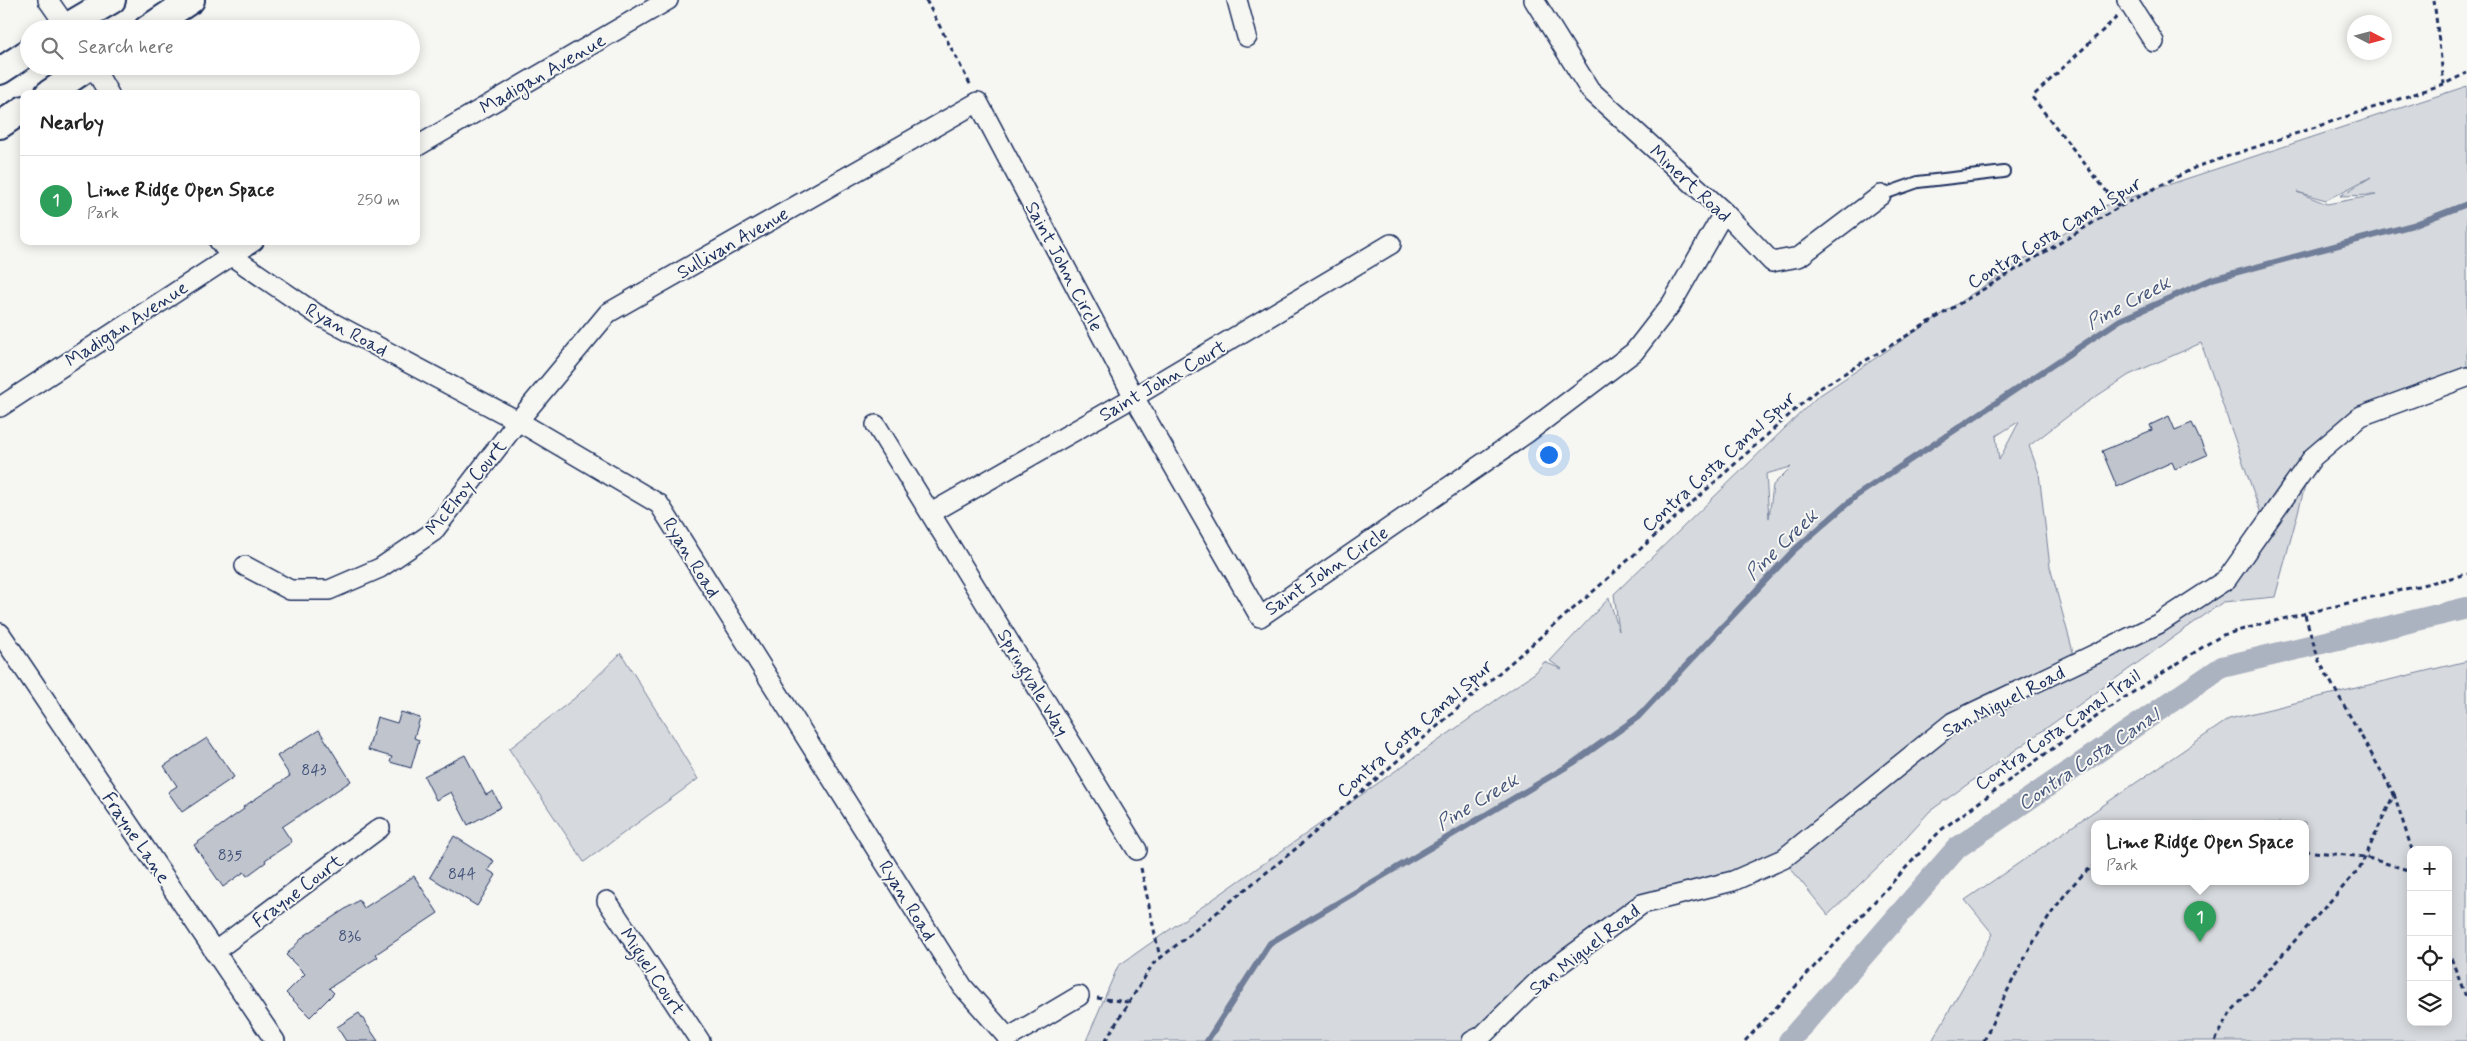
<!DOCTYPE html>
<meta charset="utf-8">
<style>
:root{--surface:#fff;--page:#f6f6f6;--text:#222;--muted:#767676;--line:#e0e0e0;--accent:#b45309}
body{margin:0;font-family:Mynerve,sans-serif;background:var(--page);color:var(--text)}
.controls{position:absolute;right:15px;bottom:15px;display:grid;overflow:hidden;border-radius:10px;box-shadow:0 2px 12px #0003}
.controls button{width:45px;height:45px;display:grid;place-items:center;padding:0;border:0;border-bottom:1px solid var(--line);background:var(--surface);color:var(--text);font:25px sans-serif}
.compass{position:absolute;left:2347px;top:15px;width:45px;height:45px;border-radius:50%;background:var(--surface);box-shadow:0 2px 12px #0003;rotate:96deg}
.you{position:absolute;left:1548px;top:454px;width:18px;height:18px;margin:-12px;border:4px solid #fff;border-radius:50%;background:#1a73e8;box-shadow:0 0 0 8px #1a73e833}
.badge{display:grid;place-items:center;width:32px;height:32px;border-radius:50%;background:var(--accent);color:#fff;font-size:16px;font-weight:700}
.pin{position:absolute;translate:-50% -41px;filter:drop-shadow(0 1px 2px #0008)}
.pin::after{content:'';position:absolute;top:26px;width:18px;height:15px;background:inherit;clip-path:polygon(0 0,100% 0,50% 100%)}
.popup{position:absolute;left:2091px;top:820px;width:218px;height:65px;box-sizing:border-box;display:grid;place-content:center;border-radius:10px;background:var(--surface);filter:drop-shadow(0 1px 4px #0005);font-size:16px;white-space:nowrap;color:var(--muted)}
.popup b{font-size:19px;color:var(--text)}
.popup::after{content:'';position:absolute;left:50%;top:100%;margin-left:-10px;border:10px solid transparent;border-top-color:var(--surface)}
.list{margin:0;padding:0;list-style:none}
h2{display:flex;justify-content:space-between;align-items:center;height:65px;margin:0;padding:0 20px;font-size:21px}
h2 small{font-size:16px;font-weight:400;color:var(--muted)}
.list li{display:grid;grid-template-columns:32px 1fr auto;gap:15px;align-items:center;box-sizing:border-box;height:90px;padding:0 20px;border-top:1px solid var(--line)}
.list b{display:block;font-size:19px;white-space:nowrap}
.list p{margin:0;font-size:16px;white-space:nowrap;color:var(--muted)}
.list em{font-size:16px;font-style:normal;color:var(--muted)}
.icon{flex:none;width:28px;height:28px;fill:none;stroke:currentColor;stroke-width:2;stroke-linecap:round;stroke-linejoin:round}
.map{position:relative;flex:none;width:2467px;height:1041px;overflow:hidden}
.search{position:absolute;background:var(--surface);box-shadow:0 2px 12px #0003;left:20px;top:20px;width:400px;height:55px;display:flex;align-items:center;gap:12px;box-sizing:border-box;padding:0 18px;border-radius:28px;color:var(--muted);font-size:19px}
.panel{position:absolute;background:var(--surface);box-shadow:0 2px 12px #0003;left:20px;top:90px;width:400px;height:155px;border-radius:10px}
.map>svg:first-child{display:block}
.green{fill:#d6d9dd;stroke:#78849e;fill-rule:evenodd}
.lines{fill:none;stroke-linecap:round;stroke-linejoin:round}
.stream{stroke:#717e99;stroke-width:6}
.canal{stroke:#abb2c0;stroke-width:22}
.building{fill:#c0c4cd;stroke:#1b2f5e}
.lane-casing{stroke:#1b2f5e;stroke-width:14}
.street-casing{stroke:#1b2f5e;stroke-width:22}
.secondary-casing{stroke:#1b2f5e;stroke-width:30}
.path{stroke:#1b2f5e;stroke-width:3;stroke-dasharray:5 4;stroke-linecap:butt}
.lane{stroke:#f6f6f2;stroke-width:10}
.street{stroke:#f6f6f2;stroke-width:19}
.secondary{stroke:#f6f6f2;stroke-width:26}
.labels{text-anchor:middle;stroke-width:4;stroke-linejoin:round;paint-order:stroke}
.number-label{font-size:16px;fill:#44547a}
.street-label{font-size:19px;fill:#1b2f5e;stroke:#f6f6f2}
.water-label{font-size:20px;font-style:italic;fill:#46567b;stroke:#f6f6f2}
</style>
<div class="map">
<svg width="2467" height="1041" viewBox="0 0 2467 1041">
<rect width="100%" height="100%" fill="#f6f6f2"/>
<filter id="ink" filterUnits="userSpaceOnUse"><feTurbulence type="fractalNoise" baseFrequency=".02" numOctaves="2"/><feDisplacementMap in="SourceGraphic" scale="10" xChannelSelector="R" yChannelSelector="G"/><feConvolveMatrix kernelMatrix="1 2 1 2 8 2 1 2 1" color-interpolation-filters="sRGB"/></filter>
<g filter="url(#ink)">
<g class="green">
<path d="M2467,86V377L2361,416L2313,457L2275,597L2223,602L1930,811L1888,857L1828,915L1783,859L1634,910L1472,1041H1086L1118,966L1536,672L1544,662L1562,669L1550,661L1609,598L1619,631L1614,594L1817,397L2104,206ZM2371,177L2340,196L2376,195L2327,204L2297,192L2326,200ZM2201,343L2265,525L2227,579L2076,663L2050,567L2039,473L2029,446L2080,407L2129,375ZM2018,422H2019L1999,460L1996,436ZM1791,467L1773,485L1769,518L1766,474Z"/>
<path d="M621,653L698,779L584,862L509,749L576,697Z"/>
<path d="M2467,661V1041H1932L1993,934L1965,900L2229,719ZM2095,823H2305V881H2095ZM2411,850H2448V1022H2411Z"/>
</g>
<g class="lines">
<path class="stream" d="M1207,1041L1270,943L1573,763L1638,717L1793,551L1856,496L2120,320L2212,279L2413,225L2467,204"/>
<path class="canal" d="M1789,1041L1957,848L2222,667L2467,608"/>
</g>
<g class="building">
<path d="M2169,416L2175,430L2192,423L2207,455L2175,469L2172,462L2117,487L2102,451L2152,430L2150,425Z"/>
<path d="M401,712L420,718L414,738L419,740L411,768L390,762L392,757L368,750L377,717L397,723Z"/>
<path d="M319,730L351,781L282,827L292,842L265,860L266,862L247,876L244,872L223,887L194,845L244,809L243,807L290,776L277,756Z"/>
<path d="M207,738L234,777L182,812L168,792L177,786L164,766Z"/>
<path d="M465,755L486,795L493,791L501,807L468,825L451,792L436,800L424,776Z"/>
<path d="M454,836L494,861L488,870L496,875L477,906L430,877Z"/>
<path d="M414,876L438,913L376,954L378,957L329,988L334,993L310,1017L286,993L305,974L286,955L304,936L359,900L364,908Z"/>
<path d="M359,1013L378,1041H346L337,1027Z"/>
</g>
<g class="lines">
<g class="lane-casing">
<path id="lane" d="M1881,195L1918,182L2004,172"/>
</g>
<g class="street-casing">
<g id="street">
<path d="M48,0L68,29"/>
<path d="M1237,0L1247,37"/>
<path d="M1534,0L1590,90L1724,212L1772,262L1799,257L1881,195"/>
<path d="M2127,0L2154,42"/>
<path d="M93,66L109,94"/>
<path d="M416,147L668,0"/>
<path d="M219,241L230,255L318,315L518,421L659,504L963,987L1008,1038L1079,996"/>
<path d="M0,407L254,241"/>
<path d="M876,425L1137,850"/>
<path d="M931,513L1134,397L1391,244"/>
<path d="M245,566L290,590H329L380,568L433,532L518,421L608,313L978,102L1134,397L1260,617L1527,433L1634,352L1672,303L1724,212"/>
<path d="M0,633L275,1041"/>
<path d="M607,901L700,1041"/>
<path d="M214,952L380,828"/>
<path d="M1472,1041L1482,1036L1542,977L1642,904L1733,881L1783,859L1953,722L2158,624L2227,579L2313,457L2361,416L2467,377"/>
</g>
</g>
<g class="secondary-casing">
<g id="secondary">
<path d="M63,29L112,0"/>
<path d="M147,29L191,0"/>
<path d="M0,71L29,52"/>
<path d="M48,94L90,66"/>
<path d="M0,125L24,109"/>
</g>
</g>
<g class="path">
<path d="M926,0L971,86"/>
<path d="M2434,0L2444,84"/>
<path d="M2117,17L2032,97L2119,207"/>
<path d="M2394,794L2412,850"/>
<path d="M2305,851L2365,857L2411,871"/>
<path d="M1141,868L1160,958"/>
<path d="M2448,950L2467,1000"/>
<path d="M1097,998L1128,1002"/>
<path d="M1105,1041L1153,964L1293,851L1596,589L1817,390L2119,207L2196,167L2444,84L2467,73"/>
<path d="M1745,1041L1941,830L2107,709L2209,643L2223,635L2262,624L2467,574"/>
<path d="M1984,1041C2004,995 2054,891 2095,865"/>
<path d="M2215,1041L2231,1012L2360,868L2394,794L2319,661L2305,615"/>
</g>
<use href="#lane" class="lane"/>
<use href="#street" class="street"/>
<use href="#secondary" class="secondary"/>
</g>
</g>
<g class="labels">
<g class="number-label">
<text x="314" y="775">843</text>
<text x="230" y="860">835</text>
<text x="462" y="879">844</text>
<text x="350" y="941">836</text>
</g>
<g class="street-label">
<text transform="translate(542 73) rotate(-30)" y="7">Madigan Avenue</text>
<text transform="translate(1691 183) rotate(43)" y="7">Minert Road</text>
<text transform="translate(2054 232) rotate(-31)" y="7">Contra Costa Canal Spur</text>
<text transform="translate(732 242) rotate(-30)" y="7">Sullivan Avenue</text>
<text transform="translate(1065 266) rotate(62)" y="7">Saint John Circle</text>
<text transform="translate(126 323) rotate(-33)" y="7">Madigan Avenue</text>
<text transform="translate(347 329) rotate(29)" y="7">Ryan Road</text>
<text transform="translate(1162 380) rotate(-30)" y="7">Saint John Court</text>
<text transform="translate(1718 461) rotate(-42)" y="7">Contra Costa Canal Spur</text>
<text transform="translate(465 487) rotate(-51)" y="7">McElroy Court</text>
<text transform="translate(692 557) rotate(58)" y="7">Ryan Road</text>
<text transform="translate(1326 570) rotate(-34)" y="7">Saint John Circle</text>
<text transform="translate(1034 682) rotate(59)" y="7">Springvale Way</text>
<text transform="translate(2003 701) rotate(-27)" y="7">San Miguel Road</text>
<text transform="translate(1414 728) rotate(-41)" y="7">Contra Costa Canal Spur</text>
<text transform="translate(2057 729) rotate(-35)" y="7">Contra Costa Canal Trail</text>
<text transform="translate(137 837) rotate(56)" y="7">Frayne Lane</text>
<text transform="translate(297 890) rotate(-37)" y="7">Frayne Court</text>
<text transform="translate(908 900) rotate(58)" y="7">Ryan Road</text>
<text transform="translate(1584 949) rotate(-38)" y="7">San Miguel Road</text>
<text transform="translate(653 971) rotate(56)" y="7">Miguel Court</text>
</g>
<g class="water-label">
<text transform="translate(2128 302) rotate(-28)" y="7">Pine Creek</text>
<text transform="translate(1781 544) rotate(-44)" y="7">Pine Creek</text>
<text transform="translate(2088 759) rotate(-34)" y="7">Contra Costa Canal</text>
<text transform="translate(1477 801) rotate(-31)" y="7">Pine Creek</text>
</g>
</g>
</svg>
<div class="controls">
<button>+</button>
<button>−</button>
<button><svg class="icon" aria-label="locate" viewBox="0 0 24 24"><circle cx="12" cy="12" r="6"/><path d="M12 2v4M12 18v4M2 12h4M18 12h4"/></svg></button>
<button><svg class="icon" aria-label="layers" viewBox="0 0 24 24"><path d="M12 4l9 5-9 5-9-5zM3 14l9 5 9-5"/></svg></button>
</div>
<svg class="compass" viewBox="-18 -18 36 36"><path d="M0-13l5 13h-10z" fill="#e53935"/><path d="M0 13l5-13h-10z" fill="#767676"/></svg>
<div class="you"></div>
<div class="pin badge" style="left:2200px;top:942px;background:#2e9e5b">1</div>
<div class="popup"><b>Lime Ridge Open Space</b>Park</div>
<div class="search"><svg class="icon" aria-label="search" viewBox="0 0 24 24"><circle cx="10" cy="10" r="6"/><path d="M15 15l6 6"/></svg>Search here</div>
<section class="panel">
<h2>Nearby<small></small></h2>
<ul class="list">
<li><span class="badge" style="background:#2e9e5b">1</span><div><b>Lime Ridge Open Space</b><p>Park</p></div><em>250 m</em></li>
</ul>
</section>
</div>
